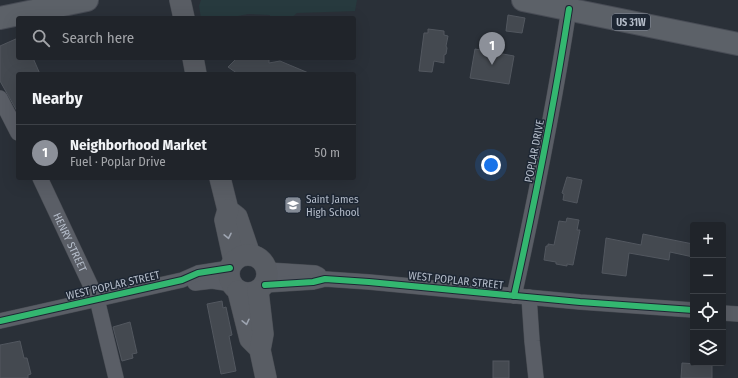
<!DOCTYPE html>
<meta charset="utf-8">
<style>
:root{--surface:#20242a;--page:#282c32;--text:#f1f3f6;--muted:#a2a4a8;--line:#3d4147;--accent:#8c9099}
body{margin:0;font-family:"Fira Sans Condensed",sans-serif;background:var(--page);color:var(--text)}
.controls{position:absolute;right:12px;bottom:12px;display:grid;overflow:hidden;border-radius:4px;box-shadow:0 4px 16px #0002}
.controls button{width:36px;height:36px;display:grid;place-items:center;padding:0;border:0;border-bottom:1px solid var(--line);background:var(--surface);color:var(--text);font:20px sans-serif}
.you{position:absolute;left:491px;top:165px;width:14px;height:14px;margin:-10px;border:3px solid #fff;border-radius:50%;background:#1a73e8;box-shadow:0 0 0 6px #1a73e833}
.badge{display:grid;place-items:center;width:26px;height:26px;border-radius:50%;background:var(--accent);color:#fff;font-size:13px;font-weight:700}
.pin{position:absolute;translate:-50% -33px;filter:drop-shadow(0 1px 2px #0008)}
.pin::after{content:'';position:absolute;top:21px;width:14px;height:12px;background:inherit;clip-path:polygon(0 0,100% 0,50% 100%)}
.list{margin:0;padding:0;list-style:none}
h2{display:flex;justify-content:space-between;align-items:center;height:52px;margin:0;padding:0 16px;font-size:17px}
h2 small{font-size:13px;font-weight:400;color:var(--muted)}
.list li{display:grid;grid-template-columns:26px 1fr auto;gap:12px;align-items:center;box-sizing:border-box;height:56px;padding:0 16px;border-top:1px solid var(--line)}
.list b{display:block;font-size:15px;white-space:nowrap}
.list p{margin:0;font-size:13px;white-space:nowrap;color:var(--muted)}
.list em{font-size:13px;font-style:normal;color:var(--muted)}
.icon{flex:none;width:22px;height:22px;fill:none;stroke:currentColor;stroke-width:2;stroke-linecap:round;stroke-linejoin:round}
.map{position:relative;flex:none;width:738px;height:378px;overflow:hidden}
.search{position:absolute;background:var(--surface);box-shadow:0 4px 16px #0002;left:16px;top:16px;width:340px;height:44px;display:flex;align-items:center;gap:10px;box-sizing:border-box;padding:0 14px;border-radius:4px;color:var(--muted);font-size:15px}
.panel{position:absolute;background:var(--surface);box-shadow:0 4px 16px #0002;left:16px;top:72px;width:340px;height:108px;border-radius:4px}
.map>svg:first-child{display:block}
.green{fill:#273a3e}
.building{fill:#444950;stroke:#52575f}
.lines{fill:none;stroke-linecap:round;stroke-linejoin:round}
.street-casing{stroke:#484c53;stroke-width:16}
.secondary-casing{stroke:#484c53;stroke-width:22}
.primary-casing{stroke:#484c55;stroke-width:24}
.street{stroke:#5a5e66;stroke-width:15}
.secondary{stroke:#595d64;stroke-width:21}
.primary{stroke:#5c6168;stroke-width:22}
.cycleway-casing{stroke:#1d2633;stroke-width:8}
.cycleway{stroke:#33b770;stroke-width:6}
.oneway{stroke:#9da4b0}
.labels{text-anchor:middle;stroke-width:3;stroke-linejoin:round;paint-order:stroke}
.shield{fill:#1d2633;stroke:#878f9c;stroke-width:1}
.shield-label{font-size:10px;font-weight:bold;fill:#b4bcc9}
.street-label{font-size:11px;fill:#b4bcc9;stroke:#1d2633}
.poi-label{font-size:11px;fill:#b4bcc9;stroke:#1d2633;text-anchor:start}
</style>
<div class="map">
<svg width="738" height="378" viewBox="0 0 738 378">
<rect width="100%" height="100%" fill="#2a3038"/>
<path class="green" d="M201,0H357L355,11L297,13L291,18H270V15L248,14L228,18H201L199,6Z"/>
<g class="building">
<path d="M508,15L525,18L522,33L506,31Z"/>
<path d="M428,29L444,31V35L448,36L446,46L447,48L446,54L444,55V63L434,61L432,72L419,71L424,33H428Z"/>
<path d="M18,38V58H33L40,74H18V113L0,81V46Z"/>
<path d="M475,49L514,56L509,84L470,78Z"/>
<path d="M237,58H269V63L280,61L311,74H238L228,67Z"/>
<path d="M567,177L582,180L577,203L563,200L564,194L562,193Z"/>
<path d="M567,218L579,220L577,230H580L573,265L567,264V266L556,264V262L544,260L546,246H548V244L554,245L559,221L566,222Z"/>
<path d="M643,234L693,244V257L670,252L669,260L629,253L626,276L602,273L606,238L641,245Z"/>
<path d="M222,301L223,308L226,307L232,335L229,336L236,371L221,374L207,304Z"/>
<path d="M130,322L137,353L132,354L133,358L122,361L113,327Z"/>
<path d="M20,341L24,358H27L31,374L28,375V378H0V345Z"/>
<rect x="493" y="361" width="16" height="17"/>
<path d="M682,363L712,365V378H681Z"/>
</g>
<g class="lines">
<g class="street-casing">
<g id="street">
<path d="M0,98L18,133"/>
<path id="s1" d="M40,178L97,299L116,378"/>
<path d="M268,270L315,273L319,275"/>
<path d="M195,283L212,281L232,284"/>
<path d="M265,285L313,282L325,279L369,282L580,302L693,310"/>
<path d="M514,296C535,201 554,106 569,9"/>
<path d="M529,297L532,341L536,378"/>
<path d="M723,313L738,314"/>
<path d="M0,321L182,280L198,273L230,268"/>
</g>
</g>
<g class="secondary-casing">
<g id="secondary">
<path d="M180,0L184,18"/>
<path d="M193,58L196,74"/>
<path d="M220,178L228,210L237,217L250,255"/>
<path d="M228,210L225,220L234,261"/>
<circle cx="248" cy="274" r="19"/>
<path d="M238,291L250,339L257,346"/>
<path d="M258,291L263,334L260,350L266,378"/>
</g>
</g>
<g class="primary-casing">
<g id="primary">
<path d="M523,0L738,44"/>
<path d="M0,18L87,0"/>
</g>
</g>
<use href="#street" class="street"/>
<use href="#secondary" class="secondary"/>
<use href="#primary" class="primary"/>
<g class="cycleway-casing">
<g id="cycleway">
<path d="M265,285L313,282L325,279L369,282L580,302L693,310"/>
<path d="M514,296C535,201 554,106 569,9"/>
<path d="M0,321L182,280L198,273L230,268"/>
</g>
</g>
<use href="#cycleway" class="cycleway"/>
</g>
<defs><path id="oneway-chevron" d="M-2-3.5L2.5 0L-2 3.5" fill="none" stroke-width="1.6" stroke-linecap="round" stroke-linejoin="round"/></defs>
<g class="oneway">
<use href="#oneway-chevron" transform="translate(228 236) rotate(78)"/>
<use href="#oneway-chevron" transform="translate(246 322) rotate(77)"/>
</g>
<defs>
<g id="school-square" transform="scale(0.9)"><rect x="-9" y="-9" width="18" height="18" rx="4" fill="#848b96" stroke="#1d2633"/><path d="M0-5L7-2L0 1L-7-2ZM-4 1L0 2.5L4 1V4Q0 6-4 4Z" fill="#fff"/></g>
</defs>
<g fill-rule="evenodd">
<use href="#school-square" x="293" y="205"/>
</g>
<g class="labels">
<rect class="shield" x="612" y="14" width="38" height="16" rx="3"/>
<g class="shield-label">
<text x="631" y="26">US 31W</text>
</g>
<g class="street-label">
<text transform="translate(534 151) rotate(-79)" y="4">POPLAR DRIVE</text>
<text dy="4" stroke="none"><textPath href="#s1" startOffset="71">HENRY STREET</textPath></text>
<text transform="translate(456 280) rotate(6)" y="4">WEST POPLAR STREET</text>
<text transform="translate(113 285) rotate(-13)" y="4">WEST POPLAR STREET</text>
</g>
<g class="poi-label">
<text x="306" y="203">Saint James<tspan x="306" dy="13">High School</tspan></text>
</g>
</g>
</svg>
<div class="controls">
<button>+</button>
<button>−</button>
<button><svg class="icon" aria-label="locate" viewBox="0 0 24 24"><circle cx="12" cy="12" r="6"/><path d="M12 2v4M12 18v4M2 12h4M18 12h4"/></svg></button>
<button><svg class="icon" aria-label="layers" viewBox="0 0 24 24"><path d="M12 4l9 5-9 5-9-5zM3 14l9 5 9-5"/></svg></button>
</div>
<div class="you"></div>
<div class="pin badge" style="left:492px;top:65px">1</div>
<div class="search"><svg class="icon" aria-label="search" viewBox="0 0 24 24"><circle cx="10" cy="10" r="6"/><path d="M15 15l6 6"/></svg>Search here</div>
<section class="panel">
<h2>Nearby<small></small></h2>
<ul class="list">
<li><span class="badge">1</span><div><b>Neighborhood Market</b><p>Fuel · Poplar Drive</p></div><em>50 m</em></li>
</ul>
</section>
</div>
